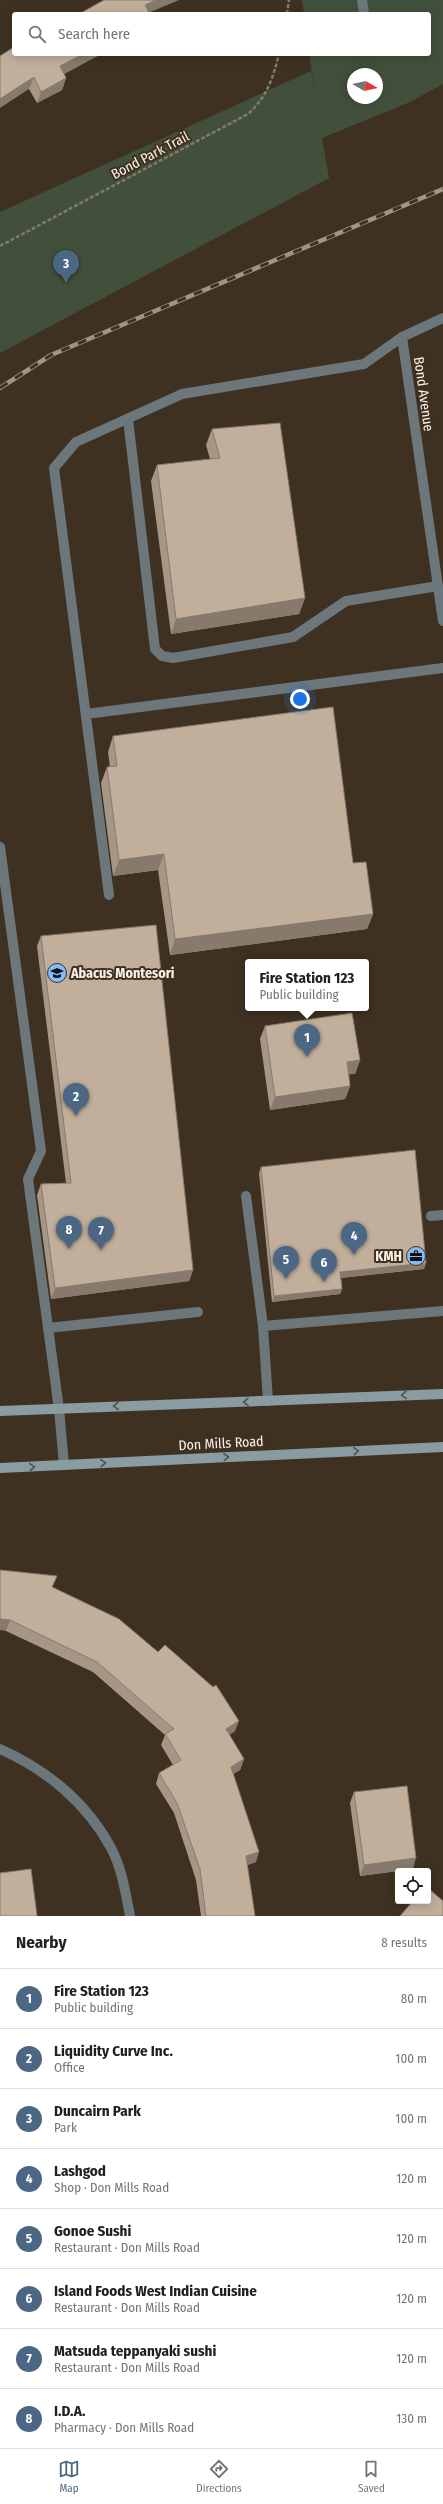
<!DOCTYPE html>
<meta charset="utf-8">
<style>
:root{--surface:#fff;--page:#f6f6f6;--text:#202124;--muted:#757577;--line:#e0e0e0;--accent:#4c6784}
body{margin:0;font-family:"Fira Sans Condensed",sans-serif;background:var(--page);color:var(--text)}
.controls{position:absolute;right:12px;bottom:12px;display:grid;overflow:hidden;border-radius:4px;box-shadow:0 2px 10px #0003}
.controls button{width:36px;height:36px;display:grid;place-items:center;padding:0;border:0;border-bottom:1px solid var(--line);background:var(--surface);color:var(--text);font:20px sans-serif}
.compass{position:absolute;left:347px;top:68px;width:36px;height:36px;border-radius:50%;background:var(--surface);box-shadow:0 2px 10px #0003;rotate:99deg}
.you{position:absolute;left:300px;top:699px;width:14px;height:14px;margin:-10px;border:3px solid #fff;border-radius:50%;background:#1a73e8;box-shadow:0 0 0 6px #1a73e833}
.badge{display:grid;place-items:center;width:26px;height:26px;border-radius:50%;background:var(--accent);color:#fff;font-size:13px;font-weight:700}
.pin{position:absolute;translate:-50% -33px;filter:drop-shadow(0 1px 2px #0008)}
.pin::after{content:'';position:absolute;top:21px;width:14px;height:12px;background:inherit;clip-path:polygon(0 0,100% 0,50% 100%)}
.popup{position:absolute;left:245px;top:959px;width:124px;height:52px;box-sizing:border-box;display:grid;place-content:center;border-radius:4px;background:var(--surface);filter:drop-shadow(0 1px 3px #0005);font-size:13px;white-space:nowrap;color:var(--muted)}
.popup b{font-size:15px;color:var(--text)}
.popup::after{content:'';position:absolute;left:50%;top:100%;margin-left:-8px;border:8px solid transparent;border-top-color:var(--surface)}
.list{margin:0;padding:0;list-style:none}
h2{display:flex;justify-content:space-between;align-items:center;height:52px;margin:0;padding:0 16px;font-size:17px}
h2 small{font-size:13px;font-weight:400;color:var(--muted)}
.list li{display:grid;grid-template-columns:26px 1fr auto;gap:12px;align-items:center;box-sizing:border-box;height:60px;padding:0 16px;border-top:1px solid var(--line)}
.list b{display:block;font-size:15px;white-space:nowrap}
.list p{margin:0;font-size:13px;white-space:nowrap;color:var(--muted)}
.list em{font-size:13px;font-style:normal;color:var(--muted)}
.icon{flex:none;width:22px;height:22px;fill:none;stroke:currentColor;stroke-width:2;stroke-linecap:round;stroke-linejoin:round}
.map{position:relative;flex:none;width:443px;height:1916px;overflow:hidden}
.search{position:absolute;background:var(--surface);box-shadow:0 2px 10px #0003;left:12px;right:12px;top:12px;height:44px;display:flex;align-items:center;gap:10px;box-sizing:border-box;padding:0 14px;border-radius:4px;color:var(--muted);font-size:15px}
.sheet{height:532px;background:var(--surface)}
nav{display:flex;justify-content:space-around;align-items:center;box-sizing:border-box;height:56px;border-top:1px solid var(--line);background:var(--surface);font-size:11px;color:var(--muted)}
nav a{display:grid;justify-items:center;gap:2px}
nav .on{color:var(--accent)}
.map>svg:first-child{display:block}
.green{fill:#42503b;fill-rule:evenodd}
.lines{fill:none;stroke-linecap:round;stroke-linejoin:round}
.path{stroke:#84786a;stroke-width:2.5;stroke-dasharray:4 2;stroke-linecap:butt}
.lane{stroke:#6b777a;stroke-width:10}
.street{stroke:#6b777a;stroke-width:10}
.secondary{stroke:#899ca1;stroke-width:10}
.rail-casing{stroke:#9f9487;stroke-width:4.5}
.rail{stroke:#3f3121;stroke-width:3;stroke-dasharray:9;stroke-linecap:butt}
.wall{fill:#a69686}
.shaded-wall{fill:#877a6d}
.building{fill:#c1af9c;stroke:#877a6d}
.oneway{stroke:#555147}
.labels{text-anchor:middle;stroke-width:4;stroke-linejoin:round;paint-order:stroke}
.street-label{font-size:14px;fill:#fbf2e8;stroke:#3f3121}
.poi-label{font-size:14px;font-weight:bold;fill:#fbf2e8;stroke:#3f3121;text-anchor:start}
</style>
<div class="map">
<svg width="443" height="1916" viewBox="0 0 443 1916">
<rect width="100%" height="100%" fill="#3f3121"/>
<path class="green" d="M302,0H443V84L410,102L322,138L329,178L0,353V212L311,71L315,93L309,54H429V14H304ZM353,74H377V98H353Z"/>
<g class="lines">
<g class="path">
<path d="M287,14L289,0"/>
<path d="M0,246L248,114C267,97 273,78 279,54"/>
</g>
<g class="lane">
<path d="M128,419L155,649L162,656L173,658L293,637L346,601L438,586"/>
<path d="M86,714L443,668"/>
<path d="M0,847L41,1151L28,1179L59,1409L64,1465"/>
<path d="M109,895L54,468L76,442L182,394L364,364L402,337L443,318"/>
<path d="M246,1196L263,1326"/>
<path d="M431,1216L443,1215"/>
<path d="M48,1328L198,1312"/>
<path d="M268,1401L263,1326L443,1311"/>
</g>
<g class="street">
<path d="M362,0L364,14"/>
<path d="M402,337L443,621"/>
<path d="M0,1749C46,1769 87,1803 111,1848C122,1868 126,1895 130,1916"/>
</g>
<g class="secondary">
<path d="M0,1411L443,1394"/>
<path d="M0,1468L443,1447"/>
</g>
<g class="rail-casing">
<path id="rail" d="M0,388L51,355L443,189"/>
</g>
<use href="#rail" class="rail"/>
</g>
<g class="wall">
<path d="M14,54H101L64,74L66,78L62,90L37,103L29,89Z"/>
<path d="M212,429L305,598L299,614L171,634L151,481L157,465L210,459L206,445Z"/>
<path d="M113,736L353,863L373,914L367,929L170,955L158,870L113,876L101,783L107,767H110L108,752Z"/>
<path d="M41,936L193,1270L189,1281L51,1299L37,1195L41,1184L66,1183L37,946Z"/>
<path d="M265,1026L360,1060L355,1074H349L350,1086L345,1099L270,1110L260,1039Z"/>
<path d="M261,1167L426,1263L424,1269L341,1278L342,1289L340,1294L272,1302L259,1173Z"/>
<path d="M0,1570L53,1587L235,1731L229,1735L244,1759L240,1770L233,1774L256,1862L247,1865L255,1916H201L196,1880L174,1813L156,1784L159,1773L173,1765L161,1745L165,1735L93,1672L6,1631Z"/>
<path d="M354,1792L413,1869L360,1876L350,1803Z"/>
</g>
<g class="shaded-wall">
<path d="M156,0H179L146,14L145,5Z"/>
<path d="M83,54H101L56,78L60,66Z"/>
<path d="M34,77L29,89L0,108V99Z"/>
<path d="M66,78L62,90L37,103L41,92Z"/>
<path d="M305,598L299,614L171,634L176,619Z"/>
<path d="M164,854L158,870L113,876L119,860Z"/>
<path d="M373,914L367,929L170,955L175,939Z"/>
<path d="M360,1060L355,1074L342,1075L347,1062Z"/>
<path d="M350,1086L345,1099L270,1110L275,1097Z"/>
<path d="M426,1263L424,1269L338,1278L340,1272Z"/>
<path d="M193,1270L189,1281L51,1299L55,1288Z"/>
<path d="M342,1289L340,1294L272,1302L274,1296Z"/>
<path d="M0,1619L10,1620L6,1631L0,1630Z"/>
<path d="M239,1721L235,1731L222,1740L226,1729Z"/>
<path d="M244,1759L240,1770L227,1778L231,1767Z"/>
<path d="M259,1852L256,1862L242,1867L246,1856Z"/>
<path d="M416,1858L413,1869L360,1876L364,1865Z"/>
</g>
<g class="building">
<path d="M104,0H156L145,5L150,14H79Z"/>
<path d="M14,47V54H83L60,66L66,78L41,92L34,77L0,99V56Z"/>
<path d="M280,423L305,598L176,619L157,465L220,458L212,429Z"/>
<path d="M333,707L353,863L366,862L373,914L175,939L164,854L119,860L107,767L117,766L113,736Z"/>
<path d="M156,925L193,1270L55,1288L41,1184L71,1183L41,936Z"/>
<path d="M352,1013L360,1060L347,1062L350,1086L275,1097L265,1026Z"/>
<path d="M415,1150L426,1263L340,1272L342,1289L274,1296L261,1167Z"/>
<path d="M0,1570L57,1576L52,1587L119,1619L158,1652L165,1645L213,1687L216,1685L239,1721L226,1729L244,1759L231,1767L259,1852L246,1856L255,1916H206L200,1869L177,1803L159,1773L181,1760L165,1734L174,1729L97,1662L10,1620L0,1619Z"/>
<path d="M407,1786L416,1858L364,1865L354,1792Z"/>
<path d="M31,1869L37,1916H0V1873Z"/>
<path d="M428,1888L443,1901V1916H400L413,1901H428Z"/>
</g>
<defs><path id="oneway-chevron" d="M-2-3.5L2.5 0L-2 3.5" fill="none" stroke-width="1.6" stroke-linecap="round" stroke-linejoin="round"/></defs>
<g class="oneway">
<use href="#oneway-chevron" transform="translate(404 1395) rotate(178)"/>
<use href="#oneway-chevron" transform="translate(246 1402) rotate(178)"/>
<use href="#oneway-chevron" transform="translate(116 1406) rotate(178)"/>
<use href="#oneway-chevron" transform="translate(356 1451) rotate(-3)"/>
<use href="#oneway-chevron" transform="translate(226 1457) rotate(-3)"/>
<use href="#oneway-chevron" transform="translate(103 1463) rotate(-3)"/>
<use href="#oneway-chevron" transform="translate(32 1467) rotate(-3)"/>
</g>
<defs>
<g id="school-disc" transform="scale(1)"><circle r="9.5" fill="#82bcfa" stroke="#3f3121"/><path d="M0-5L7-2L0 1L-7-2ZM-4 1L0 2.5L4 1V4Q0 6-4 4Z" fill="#111"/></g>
<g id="office-disc" transform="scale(1)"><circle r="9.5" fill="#82bcfa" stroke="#3f3121"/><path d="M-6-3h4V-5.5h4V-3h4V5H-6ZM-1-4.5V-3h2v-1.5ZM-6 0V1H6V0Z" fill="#111"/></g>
</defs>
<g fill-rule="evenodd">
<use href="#school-disc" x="57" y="973"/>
<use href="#office-disc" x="416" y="1256"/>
</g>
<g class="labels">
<g class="street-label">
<text transform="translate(150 155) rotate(-28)" y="5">Bond Park Trail</text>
<text transform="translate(424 394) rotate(82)" y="5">Bond Avenue</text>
<text transform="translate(221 1443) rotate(-3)" y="5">Don Mills Road</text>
</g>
<g class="poi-label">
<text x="71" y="978">Abacus Montesori</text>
<text x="402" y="1261" text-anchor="end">KMH</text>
</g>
</g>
</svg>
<div class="controls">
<button><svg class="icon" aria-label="locate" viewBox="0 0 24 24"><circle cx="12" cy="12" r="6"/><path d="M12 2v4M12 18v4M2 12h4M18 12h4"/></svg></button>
</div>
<svg class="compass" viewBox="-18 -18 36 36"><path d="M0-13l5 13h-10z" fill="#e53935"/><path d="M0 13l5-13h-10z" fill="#757577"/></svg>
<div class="you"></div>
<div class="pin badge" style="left:307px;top:1057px">1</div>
<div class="popup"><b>Fire Station 123</b>Public building</div>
<div class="pin badge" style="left:76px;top:1116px">2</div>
<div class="pin badge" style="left:66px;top:283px">3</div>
<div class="pin badge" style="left:354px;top:1255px">4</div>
<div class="pin badge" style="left:286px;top:1279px">5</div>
<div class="pin badge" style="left:324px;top:1282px">6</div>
<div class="pin badge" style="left:101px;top:1250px">7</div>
<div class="pin badge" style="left:69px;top:1249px">8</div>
<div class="search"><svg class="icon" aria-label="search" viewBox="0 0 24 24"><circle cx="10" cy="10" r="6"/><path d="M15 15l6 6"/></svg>Search here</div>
</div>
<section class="sheet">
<h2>Nearby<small>8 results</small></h2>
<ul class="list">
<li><span class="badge">1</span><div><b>Fire Station 123</b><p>Public building</p></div><em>80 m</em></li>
<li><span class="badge">2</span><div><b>Liquidity Curve Inc.</b><p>Office</p></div><em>100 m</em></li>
<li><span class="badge">3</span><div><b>Duncairn Park</b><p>Park</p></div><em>100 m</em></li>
<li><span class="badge">4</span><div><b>Lashgod</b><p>Shop · Don Mills Road</p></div><em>120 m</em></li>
<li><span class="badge">5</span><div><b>Gonoe Sushi</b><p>Restaurant · Don Mills Road</p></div><em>120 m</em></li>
<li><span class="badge">6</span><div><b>Island Foods West Indian Cuisine</b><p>Restaurant · Don Mills Road</p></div><em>120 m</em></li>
<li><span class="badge">7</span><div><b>Matsuda teppanyaki sushi</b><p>Restaurant · Don Mills Road</p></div><em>120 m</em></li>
<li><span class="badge">8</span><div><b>I.D.A.</b><p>Pharmacy · Don Mills Road</p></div><em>130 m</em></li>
</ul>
</section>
<nav>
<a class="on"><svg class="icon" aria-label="map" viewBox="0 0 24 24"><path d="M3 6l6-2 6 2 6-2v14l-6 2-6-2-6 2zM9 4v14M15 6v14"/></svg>Map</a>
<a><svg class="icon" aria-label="directions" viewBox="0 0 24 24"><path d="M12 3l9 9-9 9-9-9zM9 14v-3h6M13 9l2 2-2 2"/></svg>Directions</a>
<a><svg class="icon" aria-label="saved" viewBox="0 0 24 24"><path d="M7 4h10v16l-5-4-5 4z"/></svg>Saved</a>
</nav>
